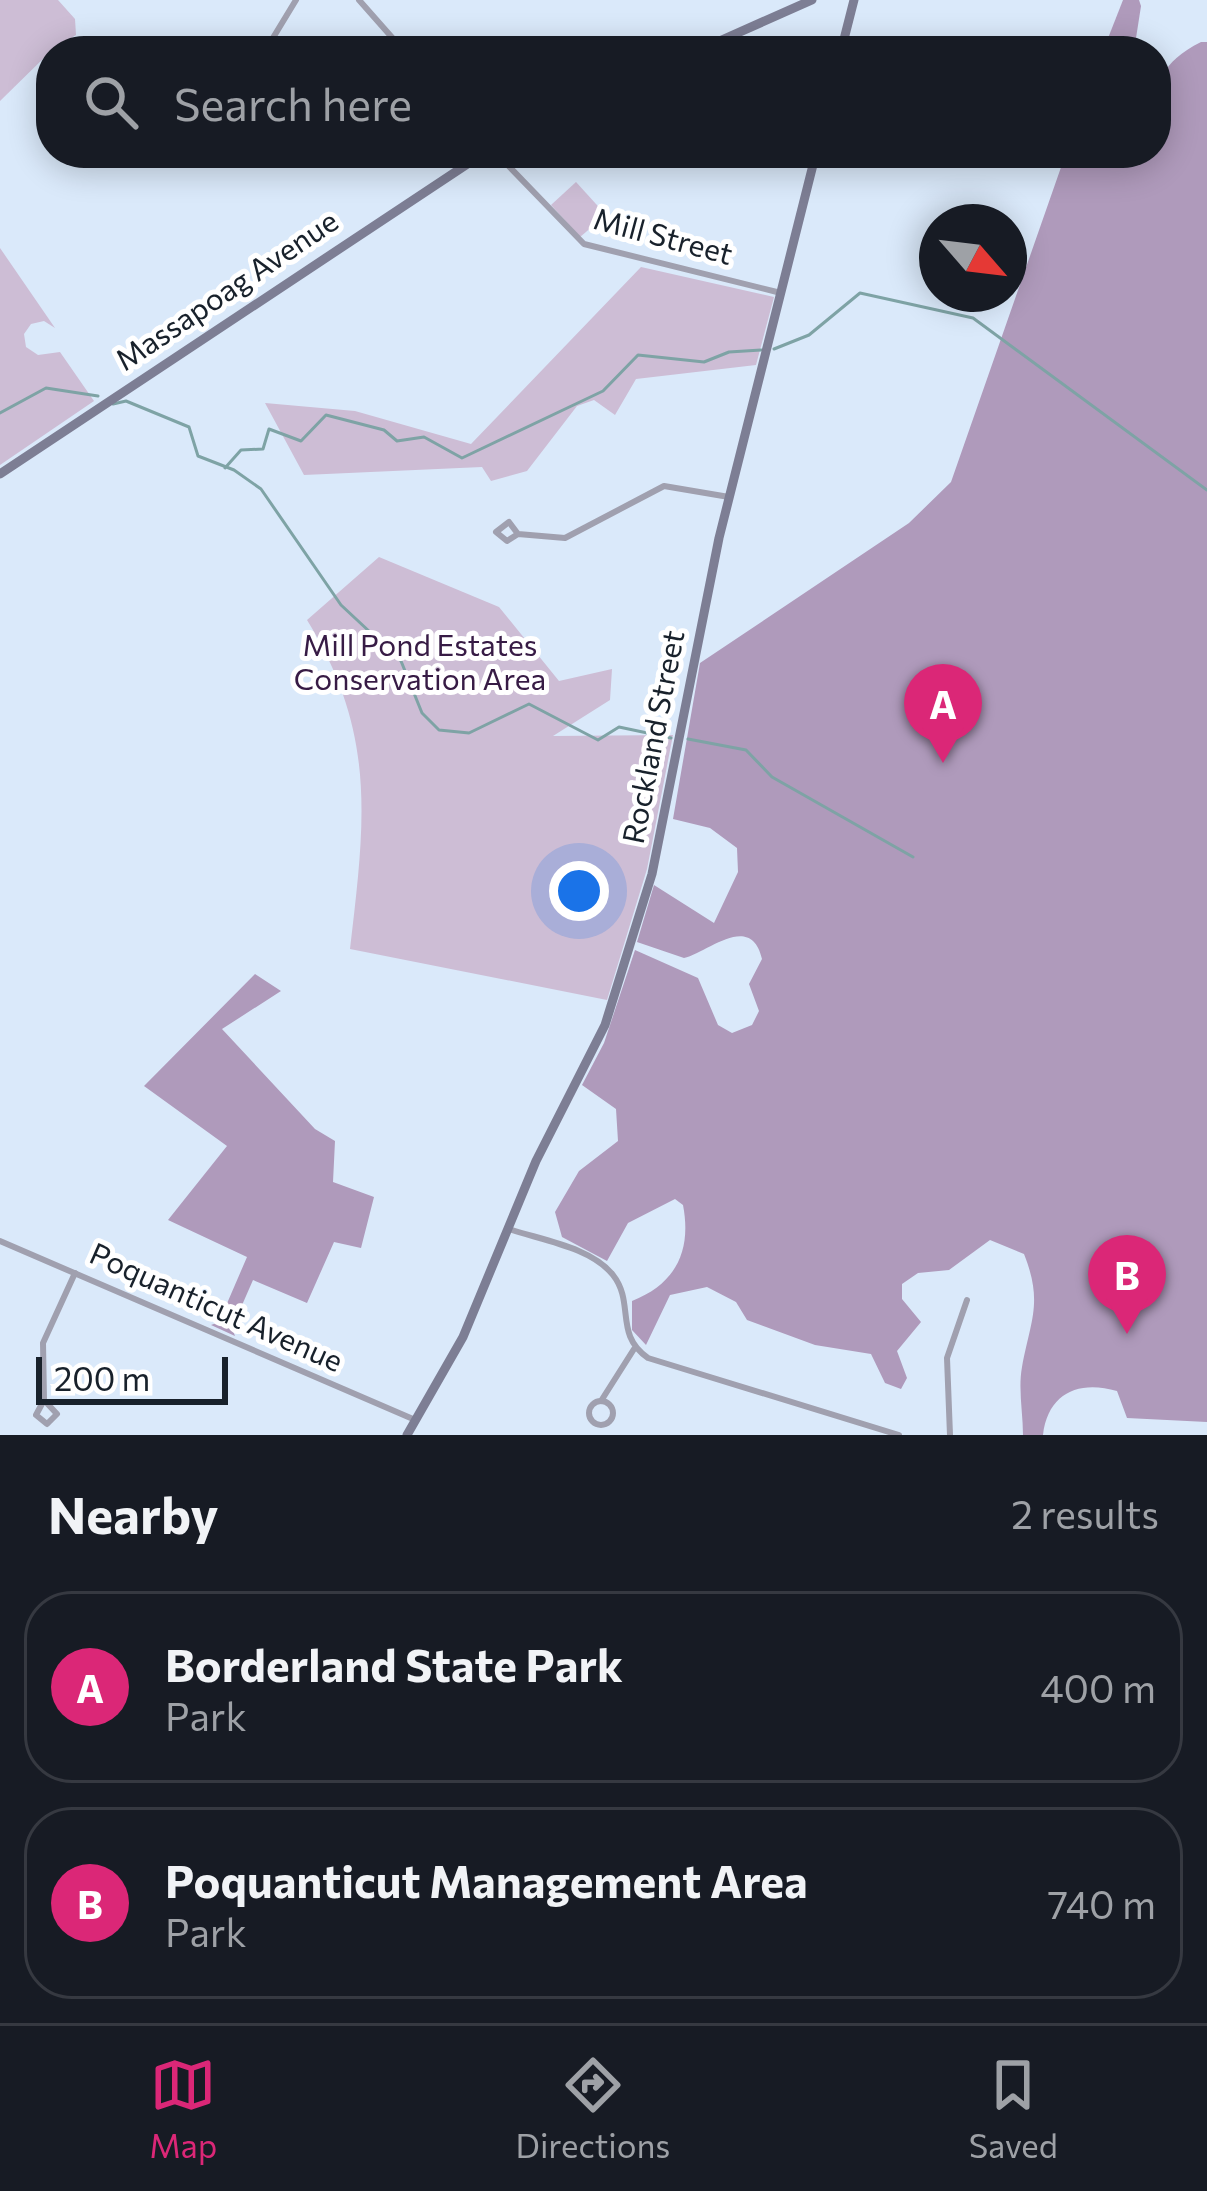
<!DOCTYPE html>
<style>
:root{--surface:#171b24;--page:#242831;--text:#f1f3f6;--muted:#9ea1a6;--line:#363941;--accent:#db2777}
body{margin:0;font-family:Commissioner,sans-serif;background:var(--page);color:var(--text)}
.compass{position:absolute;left:919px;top:204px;width:108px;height:108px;border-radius:50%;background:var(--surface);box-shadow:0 6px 30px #0003;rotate:118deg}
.scale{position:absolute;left:36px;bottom:30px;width:192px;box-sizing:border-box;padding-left:12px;border:6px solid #18212b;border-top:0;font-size:33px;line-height:42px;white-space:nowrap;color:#18212b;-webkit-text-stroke:9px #fff;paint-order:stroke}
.you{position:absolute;left:579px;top:891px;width:42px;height:42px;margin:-30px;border:9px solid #fff;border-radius:50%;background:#1a73e8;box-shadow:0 0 0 18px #1a73e833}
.badge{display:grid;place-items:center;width:78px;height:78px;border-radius:50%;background:var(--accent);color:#fff;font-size:39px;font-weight:700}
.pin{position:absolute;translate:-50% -99px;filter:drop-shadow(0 3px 6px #0008)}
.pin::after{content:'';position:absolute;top:63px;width:42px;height:36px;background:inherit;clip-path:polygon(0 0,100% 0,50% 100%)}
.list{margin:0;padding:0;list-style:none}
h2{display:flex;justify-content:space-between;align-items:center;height:156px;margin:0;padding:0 48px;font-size:51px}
h2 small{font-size:39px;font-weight:400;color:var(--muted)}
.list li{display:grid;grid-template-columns:78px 1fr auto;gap:36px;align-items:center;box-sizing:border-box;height:192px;margin:0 24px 24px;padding:0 24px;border:3px solid var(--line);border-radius:48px}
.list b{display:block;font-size:45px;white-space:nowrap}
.list p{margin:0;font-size:39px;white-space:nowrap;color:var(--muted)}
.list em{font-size:39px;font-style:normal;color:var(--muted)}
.icon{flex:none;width:66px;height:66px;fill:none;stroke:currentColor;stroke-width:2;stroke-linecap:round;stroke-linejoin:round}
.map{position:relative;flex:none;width:1207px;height:1435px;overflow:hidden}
.search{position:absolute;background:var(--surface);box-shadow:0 6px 30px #0003;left:36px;right:36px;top:36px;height:132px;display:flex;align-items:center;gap:30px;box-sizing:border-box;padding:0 42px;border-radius:48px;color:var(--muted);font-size:45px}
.sheet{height:588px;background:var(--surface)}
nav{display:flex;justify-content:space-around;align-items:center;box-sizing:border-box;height:168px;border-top:3px solid var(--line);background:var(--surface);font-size:33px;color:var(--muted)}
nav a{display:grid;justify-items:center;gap:6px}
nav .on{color:var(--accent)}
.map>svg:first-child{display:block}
.green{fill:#cdbdd5}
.forest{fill:#af9abb}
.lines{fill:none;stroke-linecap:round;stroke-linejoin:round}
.stream{stroke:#7ea3a5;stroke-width:3}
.street{stroke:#a0a0af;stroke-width:6}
.secondary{stroke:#7d7e94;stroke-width:9}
.labels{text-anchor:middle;stroke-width:10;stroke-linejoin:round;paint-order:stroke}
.street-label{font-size:30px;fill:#18212b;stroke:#fff}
.park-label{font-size:30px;fill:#371b45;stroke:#fff}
</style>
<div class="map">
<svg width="1207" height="1435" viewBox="0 0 1207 1435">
<rect width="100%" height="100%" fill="#dae9fa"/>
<g class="green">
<path d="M0,0H58L75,19L76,35L51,51L0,101Z"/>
<path d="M576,182L606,215L580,237L551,205Z"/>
<path d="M0,248L55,328L44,321L31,324L24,334L26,347L38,355L60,352L94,401L0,465Z"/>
<path d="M641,267L774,297L756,365L636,379L615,415L594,400L577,406L527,471L491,481L482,467L304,475L265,403L355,411L471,444Z"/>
<path d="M379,557L499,607L559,681L612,669L610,700L553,736L673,735L647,869L607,1000L350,949C365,821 377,734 307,620Z"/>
</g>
<g class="forest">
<path d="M1123,0H1139L1141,6L1134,51H1103Z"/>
<path d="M1201,42H1207V1422L1127,1418L1117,1391C1080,1380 1048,1392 1043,1435H1023C1023,1413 1018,1389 1022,1367C1031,1319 1043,1302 1024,1254L990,1240L949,1270L918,1273L902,1284V1299L921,1322L897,1351L907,1378L901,1389L885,1383L871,1354L815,1345L747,1320L736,1302L707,1287L670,1295L646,1345L632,1330V1301C675,1284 692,1252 683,1205L675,1199L628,1223L607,1261L562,1237L555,1212L579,1171L618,1141L616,1109L582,1085L604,1043L635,950L698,978L718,1025L732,1033L752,1025L759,1011L749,984L762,959C751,911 707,953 684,958L637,942L654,885L714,923L738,872L737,848L710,828L673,819L700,663L909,523L951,482L1066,153H1156C1156,99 1147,69 1201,42Z"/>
<path d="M255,974L281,991L222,1029L315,1129L335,1141L333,1182L374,1197L361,1248L334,1242L307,1303L253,1280L232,1328L235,1336L211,1325L219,1322L247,1257L168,1220L227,1146L144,1086Z"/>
</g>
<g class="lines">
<g class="stream">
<path d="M774,349L809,335L860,293L973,318L1207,490"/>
<path d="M113,404L126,401L189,427L198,456L234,470L261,489L341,605L401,661L422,713L439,730L469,733L529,704L598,740L619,727L671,738"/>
<path d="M0,413L46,388L98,396"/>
<path d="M225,468L241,450L263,449L269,429L301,441L326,415L384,430L397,441L424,437L462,458L603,391L638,355L704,362L729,352L761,350"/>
<path d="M688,739L746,750L772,777L913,857"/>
</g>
<g class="street">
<path d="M359,0L404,51"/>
<path d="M265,51L296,0"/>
<path d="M496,153L584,244L781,293"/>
<path d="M518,534L507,541L496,532L509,522L518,534L565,538L664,486L729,497"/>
<path d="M509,1229C541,1240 591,1247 613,1275C635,1303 614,1335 648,1358L899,1435"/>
<path d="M0,1241L413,1419"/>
<path d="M44,1400L36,1415L47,1424L57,1414L44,1400L43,1343L75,1273"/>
<path d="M601,1401L634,1349"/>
<circle cx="601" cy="1413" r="12"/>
<path d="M950,1435L947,1358L967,1300"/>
</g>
<g class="secondary">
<path d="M697,51L812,0"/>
<path d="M841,51L854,0"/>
<path d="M0,474L484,153"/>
<path d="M407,1435L463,1337L536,1161L605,1025L652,874L719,538L816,153"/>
</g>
</g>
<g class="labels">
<g class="street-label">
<text transform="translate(663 237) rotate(15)" y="10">Mill Street</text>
<text transform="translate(227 291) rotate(-34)" y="10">Massapoag Avenue</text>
<text transform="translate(654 737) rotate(-79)" y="10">Rockland Street</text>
<text transform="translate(216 1308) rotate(24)" y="10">Poquanticut Avenue</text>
</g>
<g class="park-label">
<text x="420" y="656">Mill Pond Estates<tspan x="420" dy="34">Conservation Area</tspan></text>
</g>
</g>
</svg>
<svg class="compass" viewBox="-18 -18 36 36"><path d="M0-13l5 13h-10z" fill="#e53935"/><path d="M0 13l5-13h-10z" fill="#9ea1a6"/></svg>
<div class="scale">200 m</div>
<div class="you"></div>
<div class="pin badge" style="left:943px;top:763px">A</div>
<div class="pin badge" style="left:1127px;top:1334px">B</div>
<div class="search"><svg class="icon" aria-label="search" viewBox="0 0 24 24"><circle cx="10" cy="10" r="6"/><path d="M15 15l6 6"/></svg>Search here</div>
</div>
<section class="sheet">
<h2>Nearby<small>2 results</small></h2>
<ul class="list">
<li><span class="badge">A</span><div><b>Borderland State Park</b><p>Park</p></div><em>400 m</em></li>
<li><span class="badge">B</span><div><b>Poquanticut Management Area</b><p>Park</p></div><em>740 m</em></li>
</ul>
</section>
<nav>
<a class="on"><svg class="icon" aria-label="map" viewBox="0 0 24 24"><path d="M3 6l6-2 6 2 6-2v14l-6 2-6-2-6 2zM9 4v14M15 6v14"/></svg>Map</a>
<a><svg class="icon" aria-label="directions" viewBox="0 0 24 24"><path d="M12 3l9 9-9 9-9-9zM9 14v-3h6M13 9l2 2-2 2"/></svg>Directions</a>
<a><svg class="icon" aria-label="saved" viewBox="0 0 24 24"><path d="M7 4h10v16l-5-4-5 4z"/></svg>Saved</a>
</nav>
